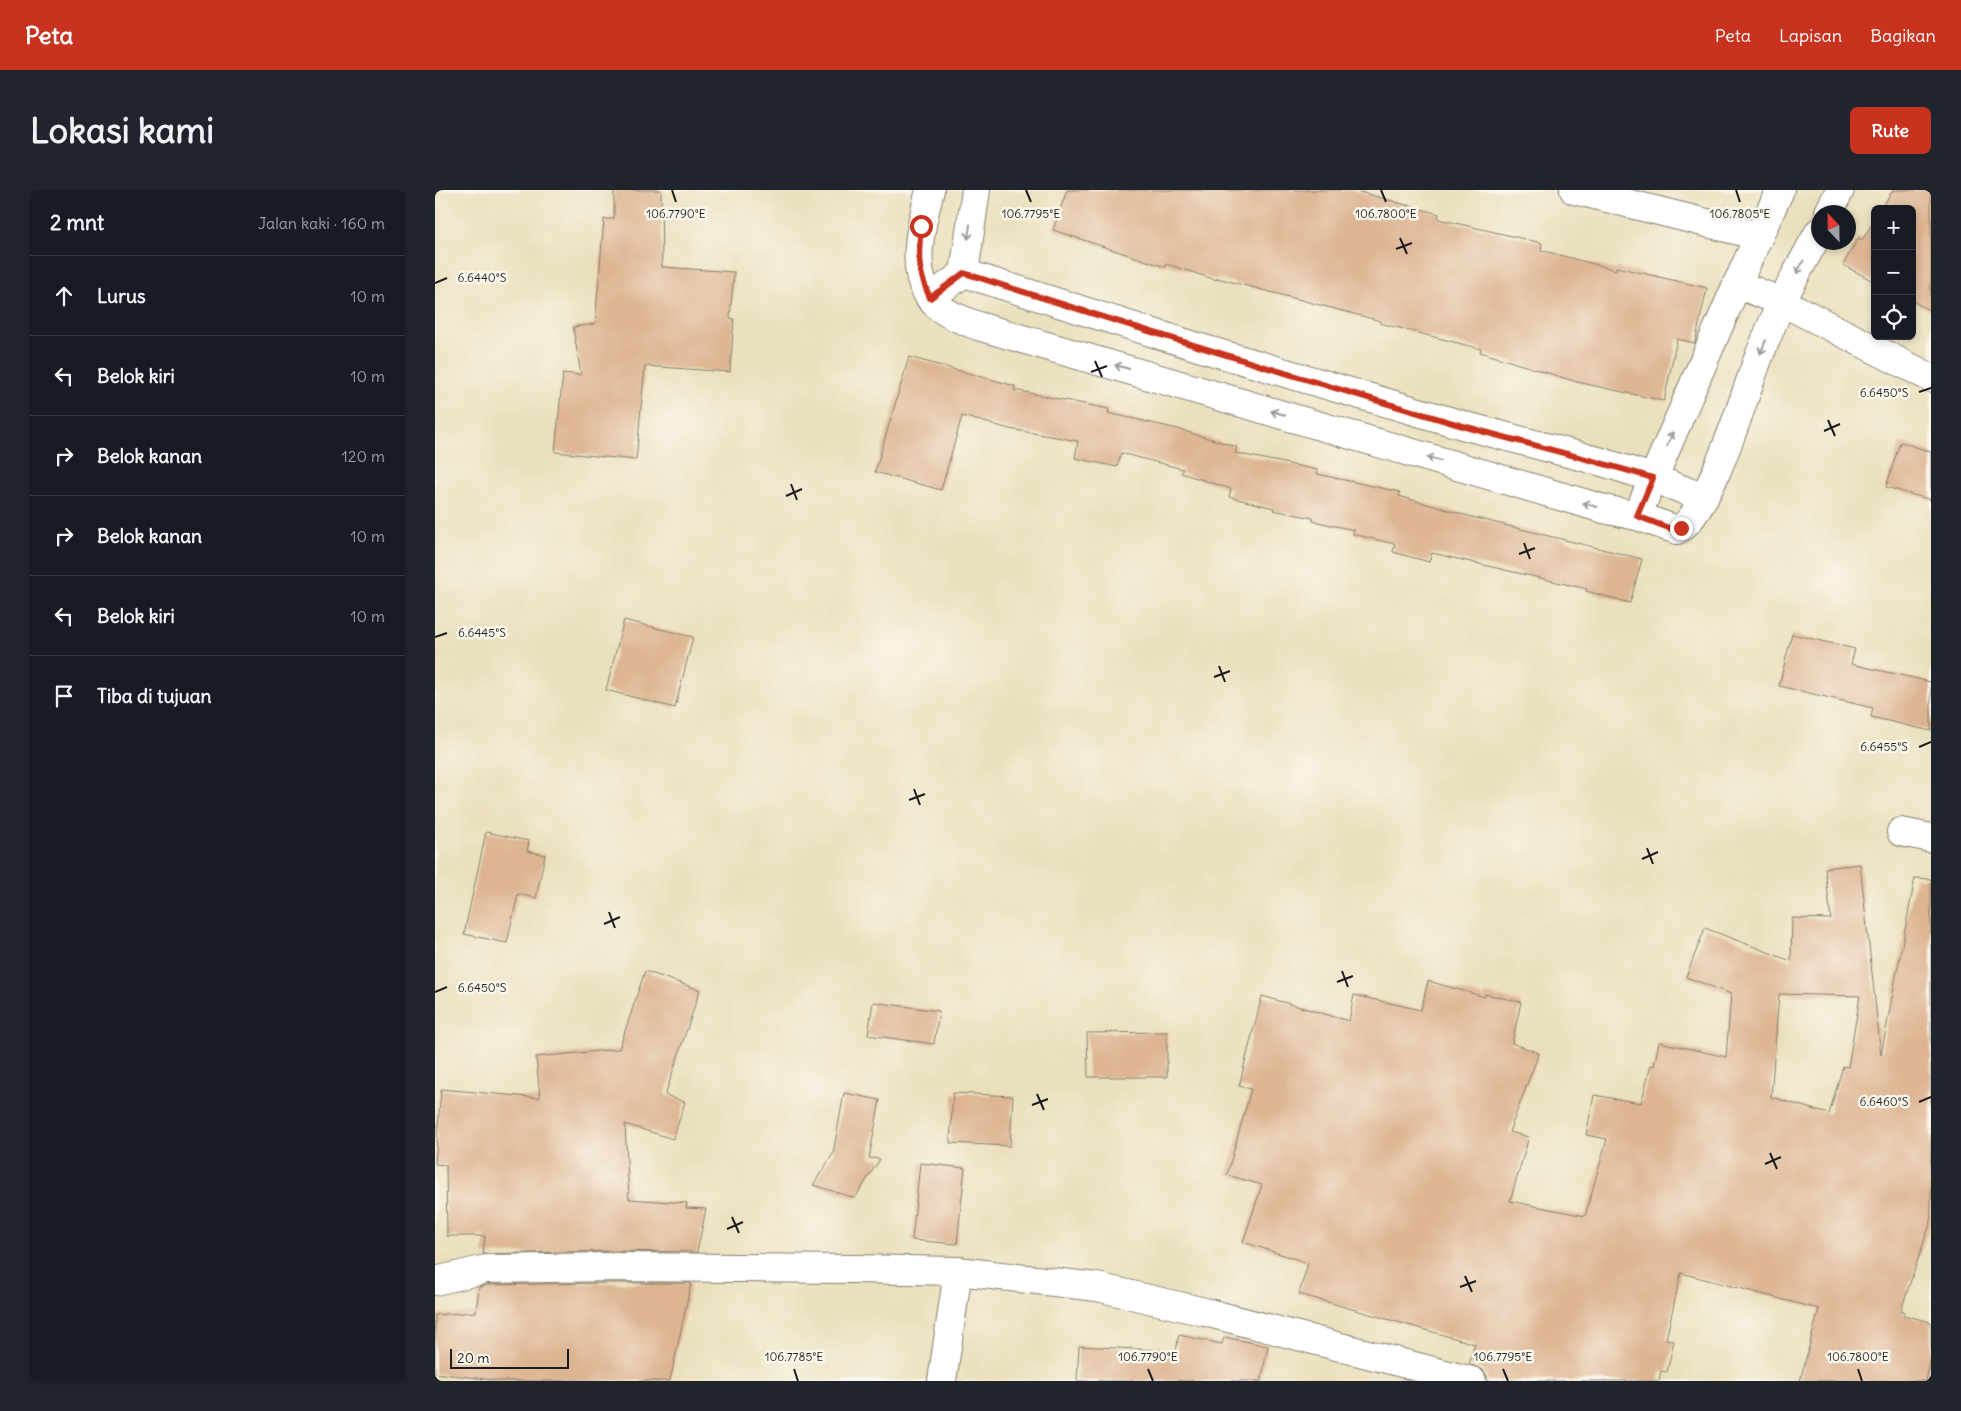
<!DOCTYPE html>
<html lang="id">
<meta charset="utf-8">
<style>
:root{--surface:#171b24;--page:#20242c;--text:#f1f3f6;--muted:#9ea1a6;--line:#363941;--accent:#c8321e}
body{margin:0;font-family:Delius,sans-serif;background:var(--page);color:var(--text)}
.controls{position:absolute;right:15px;top:15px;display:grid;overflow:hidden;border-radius:8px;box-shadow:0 2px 8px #0003}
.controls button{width:45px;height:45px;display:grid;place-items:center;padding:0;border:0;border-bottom:1px solid var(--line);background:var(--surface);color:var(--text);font:25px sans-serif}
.compass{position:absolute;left:1376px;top:15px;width:45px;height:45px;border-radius:50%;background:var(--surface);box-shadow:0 2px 8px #0003;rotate:338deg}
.scale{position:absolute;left:15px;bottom:12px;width:119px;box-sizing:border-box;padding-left:5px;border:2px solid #1c1c1c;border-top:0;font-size:14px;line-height:18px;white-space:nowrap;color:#1c1c1c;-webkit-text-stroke:4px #fbf7ec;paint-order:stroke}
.stop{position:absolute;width:15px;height:15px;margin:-11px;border:4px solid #c8321e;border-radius:50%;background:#fff}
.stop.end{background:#c8321e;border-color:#fff;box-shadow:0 1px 5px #0008}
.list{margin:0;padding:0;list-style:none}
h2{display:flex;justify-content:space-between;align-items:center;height:65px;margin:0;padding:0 20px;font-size:21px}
h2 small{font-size:16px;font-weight:400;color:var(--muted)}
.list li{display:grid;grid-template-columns:32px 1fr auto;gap:15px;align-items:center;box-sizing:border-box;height:80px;padding:0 20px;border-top:1px solid var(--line)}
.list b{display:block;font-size:19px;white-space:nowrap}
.list em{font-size:16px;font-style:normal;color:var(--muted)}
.icon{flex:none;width:28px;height:28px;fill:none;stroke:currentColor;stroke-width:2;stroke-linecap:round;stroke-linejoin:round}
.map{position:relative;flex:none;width:1496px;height:1191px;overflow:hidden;border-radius:8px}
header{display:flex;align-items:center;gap:30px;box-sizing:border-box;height:70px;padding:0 25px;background:var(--accent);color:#fff}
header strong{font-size:24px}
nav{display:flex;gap:28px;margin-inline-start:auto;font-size:18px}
.intro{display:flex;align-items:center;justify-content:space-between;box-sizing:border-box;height:120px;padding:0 30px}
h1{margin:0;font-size:35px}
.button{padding:12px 22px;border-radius:8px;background:var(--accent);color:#fff;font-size:18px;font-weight:700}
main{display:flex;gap:30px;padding:0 30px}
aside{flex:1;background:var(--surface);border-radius:8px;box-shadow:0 2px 8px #0003}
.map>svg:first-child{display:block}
.building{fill:#deb593;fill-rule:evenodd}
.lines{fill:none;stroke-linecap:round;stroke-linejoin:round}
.minor-casing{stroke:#847e6d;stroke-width:30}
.minor{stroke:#fff;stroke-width:28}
.oneway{stroke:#999}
.route{stroke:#c8321e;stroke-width:6}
.ticks{fill:none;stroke:#1c1c1c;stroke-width:2}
.ticks-label{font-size:12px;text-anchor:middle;fill:#1c1c1c;stroke:#fbf7ec;stroke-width:5;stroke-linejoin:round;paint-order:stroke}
</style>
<header>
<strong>Peta</strong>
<nav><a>Peta</a><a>Lapisan</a><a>Bagikan</a></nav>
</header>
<div class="intro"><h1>Lokasi kami</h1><a class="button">Rute</a></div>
<main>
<aside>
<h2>2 mnt<small>Jalan kaki · 160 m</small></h2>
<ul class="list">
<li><svg class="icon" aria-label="ahead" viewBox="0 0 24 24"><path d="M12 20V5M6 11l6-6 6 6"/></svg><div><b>Lurus</b></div><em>10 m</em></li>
<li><svg class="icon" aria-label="left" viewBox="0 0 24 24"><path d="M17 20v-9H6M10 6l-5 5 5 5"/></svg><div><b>Belok kiri</b></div><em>10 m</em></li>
<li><svg class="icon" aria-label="right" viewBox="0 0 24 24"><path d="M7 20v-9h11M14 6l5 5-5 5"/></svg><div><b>Belok kanan</b></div><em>120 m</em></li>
<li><svg class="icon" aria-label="right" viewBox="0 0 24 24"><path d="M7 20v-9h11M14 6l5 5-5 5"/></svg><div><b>Belok kanan</b></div><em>10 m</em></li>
<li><svg class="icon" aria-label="left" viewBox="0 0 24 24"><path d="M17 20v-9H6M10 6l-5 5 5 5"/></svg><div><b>Belok kiri</b></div><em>10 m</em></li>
<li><svg class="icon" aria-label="arrive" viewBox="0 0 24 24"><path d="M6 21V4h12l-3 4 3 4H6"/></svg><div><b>Tiba di tujuan</b></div></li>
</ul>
</aside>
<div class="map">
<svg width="1496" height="1191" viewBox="0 0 1496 1191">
<rect width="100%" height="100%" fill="#fbf7ec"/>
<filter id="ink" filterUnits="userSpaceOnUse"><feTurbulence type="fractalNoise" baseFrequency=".02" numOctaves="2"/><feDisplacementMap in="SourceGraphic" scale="10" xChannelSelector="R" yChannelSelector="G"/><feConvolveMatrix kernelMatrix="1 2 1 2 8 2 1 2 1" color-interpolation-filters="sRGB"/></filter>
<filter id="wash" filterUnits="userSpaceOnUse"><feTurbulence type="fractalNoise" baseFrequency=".0096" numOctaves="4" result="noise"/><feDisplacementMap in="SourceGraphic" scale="20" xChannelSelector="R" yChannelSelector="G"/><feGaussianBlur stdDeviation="1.12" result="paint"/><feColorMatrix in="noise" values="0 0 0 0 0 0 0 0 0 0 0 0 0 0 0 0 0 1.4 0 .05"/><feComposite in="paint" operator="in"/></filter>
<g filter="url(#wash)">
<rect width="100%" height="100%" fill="#ebe0be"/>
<g id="blocks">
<g class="building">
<path d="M179,0H226L227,77L299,82L295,128L299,129L295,182L210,176L201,270L120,262L128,183L146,185L138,137L160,134L169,29H179Z"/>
<path d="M632,0H918L1004,24L1003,29L1107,53L1106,60L1181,80V77L1272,98L1260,153L1242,149L1229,211L1142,192L1045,162L1046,159L945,133L946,131L782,88V90L731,74L730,77L618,40Z"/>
<path d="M1458,0H1496V121L1477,111V19H1446Z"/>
<path d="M1440,29V92L1408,75L1423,48L1427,50Z"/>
<path d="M474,167L580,196L579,200L674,219L673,223L743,239L802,257L800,263L883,280L882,284L965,302L964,306L1037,327L1207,369L1195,413L1151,401L1152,399L997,363L994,372L958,362L960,354L918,344L919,340L878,331V328L838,320L839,318L794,307L796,299L746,283L748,279L686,263L682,277L640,268L643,251L575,239L527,226L506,300L440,282Z"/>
<path d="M1465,252L1496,262V310L1451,297Z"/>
<path d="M189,430L258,447L240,518L171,500Z"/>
<path d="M1357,444L1420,459L1416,474L1496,492V541L1436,527L1438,518L1344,496Z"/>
<path d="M51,642L94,651L92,661L110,665L101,708L83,704L72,753L29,744Z"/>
<path d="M1425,674L1446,865L1480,688L1496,689V1031L1466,1120L1469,1121L1468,1125L1496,1132V1168L1491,1191H1365L1384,1119L1246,1083L1231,1149L1239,1151L1232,1182L1226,1181L1224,1191H1052V1186L1048,1180L1034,1174L1040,1154L864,1104L873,1073L808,1052L827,995L792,985L816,899L804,896L827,806L914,831L919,805L986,820L993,791L1050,807V804L1086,812L1077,853L1104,863L1074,942L1094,947L1075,1011L1150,1026L1172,949L1151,945L1159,905L1206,913L1216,875L1219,876L1224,852L1291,867L1296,804L1251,787L1270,738L1356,771L1357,728L1396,729L1390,678ZM1344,804L1425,806L1413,877L1408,876L1394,924L1336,907Z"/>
<path d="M210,781L265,800L230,905L250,912L238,949L190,934L194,1009L252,1013L251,1018L271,1019L262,1062L174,1061L48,1064L50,1046H12L11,975L0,974L6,899L105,908L101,867L184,859Z"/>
<path d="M438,812L504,821L499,854L433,845Z"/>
<path d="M732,842V887H653L652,843Z"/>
<path d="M409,903L445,910L434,968L445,969L420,1008L378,995L398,964Z"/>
<path d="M518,903L578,906L575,956L515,953Z"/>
<path d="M485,973L530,978L522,1054L477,1050Z"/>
<path d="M174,1093H256L235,1191H67L0,1183V1125L41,1122L44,1097L53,1095Z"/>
<path d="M744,1145L787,1154L789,1147L833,1156L826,1191H642L644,1156L741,1161Z"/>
</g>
</g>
</g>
<g filter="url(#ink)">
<use href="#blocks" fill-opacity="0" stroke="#847e6d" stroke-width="1"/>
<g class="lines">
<g class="minor-casing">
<g id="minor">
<path d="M495,0C486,38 468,96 511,122C521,128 532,132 543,136L1169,319L1202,326L1242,340C1273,328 1310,203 1323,169C1330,151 1338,132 1346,113C1358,89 1371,66 1384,42"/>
<path d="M1139,0L1324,46"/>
<path d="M1394,22L1405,0"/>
<path d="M529,83L766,158L1031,236L1167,272L1218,288L1269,308"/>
<path d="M1302,94L1347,112L1496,188"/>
<path d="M495,108L529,83L541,0"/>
<path d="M1202,326L1302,94L1345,0"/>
<path d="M1466,642L1496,648"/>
<path d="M0,1091L51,1079L174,1077L420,1079L523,1081L662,1097L770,1122L1037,1191"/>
<path d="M507,1191L523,1081"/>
</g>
</g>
<use href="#minor" class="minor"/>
</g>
<defs><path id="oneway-shaft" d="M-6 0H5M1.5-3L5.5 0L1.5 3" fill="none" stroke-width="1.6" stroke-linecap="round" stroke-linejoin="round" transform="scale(1.25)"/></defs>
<g class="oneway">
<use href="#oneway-shaft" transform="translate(534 42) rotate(98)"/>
<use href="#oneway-shaft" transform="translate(1365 77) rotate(118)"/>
<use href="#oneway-shaft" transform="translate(1328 157) rotate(113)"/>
<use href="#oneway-shaft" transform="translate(687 177) rotate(-164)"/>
<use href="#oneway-shaft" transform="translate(843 223) rotate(-164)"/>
<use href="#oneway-shaft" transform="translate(1235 249) rotate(-67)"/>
<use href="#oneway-shaft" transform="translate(999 269) rotate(-164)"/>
<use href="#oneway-shaft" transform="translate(1155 315) rotate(-164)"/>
</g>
</g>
<g class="lines" filter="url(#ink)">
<path class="route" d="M486,36C483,68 482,79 495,108L529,83C695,136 861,187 1028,236C1092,254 1156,269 1218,288L1202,326L1239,340L1246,338"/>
</g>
<path class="ticks" d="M237,0L241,12M591,0L596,12M946,0L951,12M1301,0L1305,12M965,48L972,64M961,59L977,53M0,93L12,88M660,171L667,187M656,182L672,176M1484,202L1496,198M1393,230L1400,246M1389,241L1405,234M356,294L362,310M351,306L367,299M1089,353L1095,369M1084,364L1100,358M0,447L12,443M784,476L790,492M779,487L795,481M1484,557L1496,552M479,599L485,615M474,610L490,604M1212,658L1218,674M1207,669L1223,662M174,722L180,738M169,734L185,727M907,781L913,797M902,792L918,786M0,802L12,797M602,904L609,920M1484,912L1496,907M597,915L613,909M1335,963L1342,979M1330,974L1346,967M297,1027L304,1043M292,1039L308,1032M1030,1086L1037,1102M1025,1097L1041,1091M359,1179L363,1191M713,1179L718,1191M1068,1179L1073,1191M1423,1179L1427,1191"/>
<g class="ticks-label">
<text x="241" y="28">106.7790°E</text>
<text x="596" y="28">106.7795°E</text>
<text x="951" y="28">106.7800°E</text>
<text x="1305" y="28">106.7805°E</text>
<text x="47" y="92">6.6440°S</text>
<text x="1449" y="207">6.6450°S</text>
<text x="47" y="447">6.6445°S</text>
<text x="1449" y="561">6.6455°S</text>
<text x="47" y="802">6.6450°S</text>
<text x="1449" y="916">6.6460°S</text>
<text x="359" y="1171">106.7785°E</text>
<text x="713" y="1171">106.7790°E</text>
<text x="1068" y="1171">106.7795°E</text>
<text x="1423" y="1171">106.7800°E</text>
</g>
</svg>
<div class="controls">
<button>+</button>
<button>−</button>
<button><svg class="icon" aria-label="locate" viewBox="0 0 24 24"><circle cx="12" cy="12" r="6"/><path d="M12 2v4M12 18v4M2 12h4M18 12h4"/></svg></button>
</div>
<svg class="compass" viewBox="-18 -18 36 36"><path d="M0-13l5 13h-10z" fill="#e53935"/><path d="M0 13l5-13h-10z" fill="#9ea1a6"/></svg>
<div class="scale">20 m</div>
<div class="stop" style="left:486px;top:36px"></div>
<div class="stop end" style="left:1246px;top:338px"></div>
</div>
</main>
